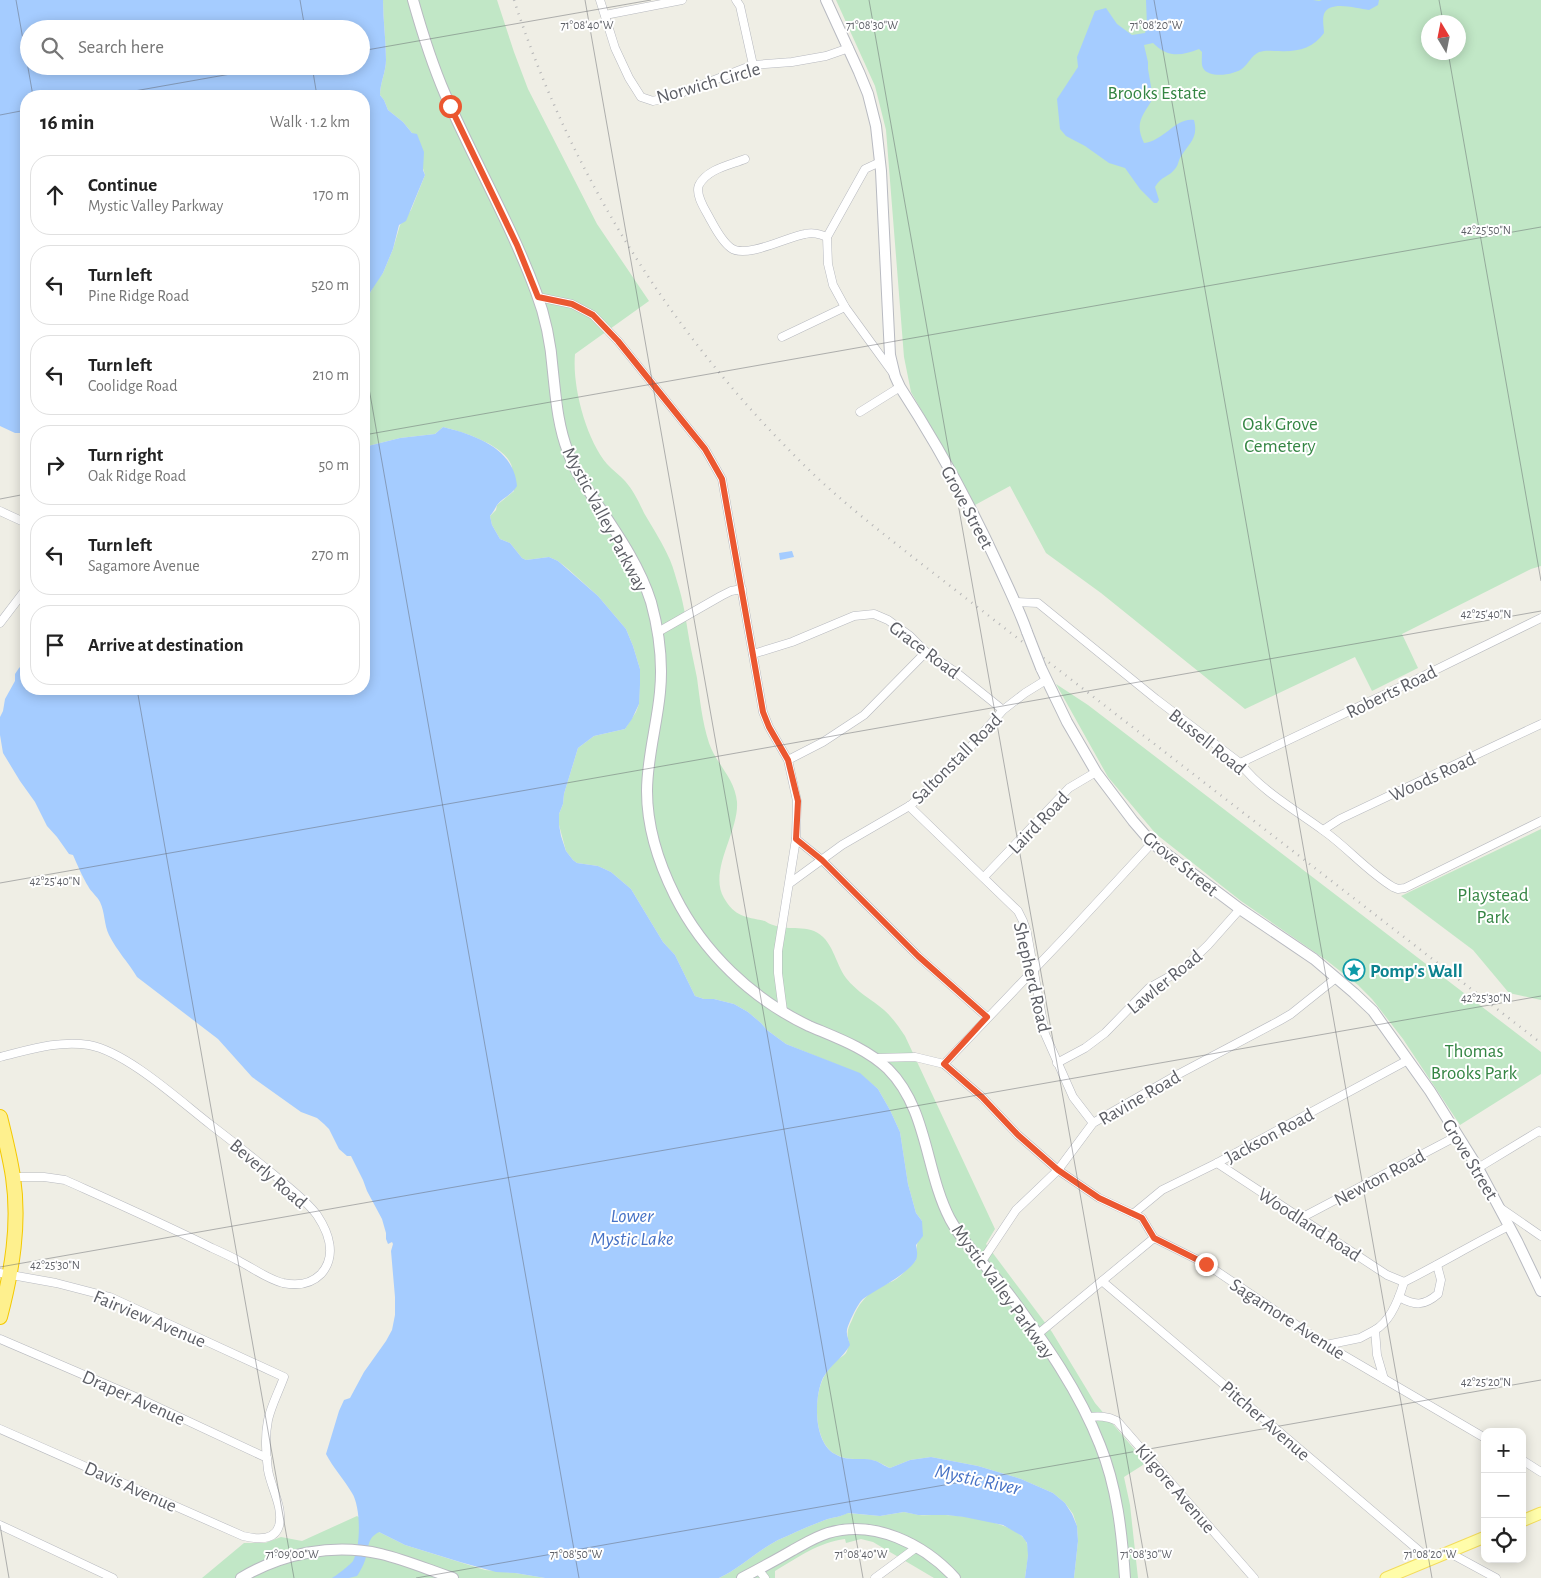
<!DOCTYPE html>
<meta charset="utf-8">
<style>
:root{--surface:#fff;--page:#f2f2f2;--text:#222;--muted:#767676;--line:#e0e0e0}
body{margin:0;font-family:"Alegreya Sans",sans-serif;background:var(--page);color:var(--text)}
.controls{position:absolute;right:15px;bottom:15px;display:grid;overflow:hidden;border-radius:10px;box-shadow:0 2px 12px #0003}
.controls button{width:45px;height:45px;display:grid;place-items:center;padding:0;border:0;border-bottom:1px solid var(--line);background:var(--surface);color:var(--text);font:25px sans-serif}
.compass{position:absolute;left:1421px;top:15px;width:45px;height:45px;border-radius:50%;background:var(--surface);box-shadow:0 2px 12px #0003;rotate:350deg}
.stop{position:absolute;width:15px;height:15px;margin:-11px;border:4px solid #eb5730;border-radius:50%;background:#fff}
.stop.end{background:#eb5730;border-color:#fff;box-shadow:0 1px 5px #0008}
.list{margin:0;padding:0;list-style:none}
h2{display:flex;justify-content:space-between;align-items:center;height:65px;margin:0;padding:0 20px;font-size:21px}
h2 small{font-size:16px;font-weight:400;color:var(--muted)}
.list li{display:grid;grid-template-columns:32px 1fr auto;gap:15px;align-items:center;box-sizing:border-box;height:80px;margin:0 10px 10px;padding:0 10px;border:1px solid var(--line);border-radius:20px}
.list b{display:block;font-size:19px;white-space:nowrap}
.list p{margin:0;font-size:16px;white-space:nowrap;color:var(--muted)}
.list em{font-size:16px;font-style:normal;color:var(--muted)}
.icon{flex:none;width:28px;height:28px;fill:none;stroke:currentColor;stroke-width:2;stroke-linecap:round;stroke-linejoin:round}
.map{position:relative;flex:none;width:1541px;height:1578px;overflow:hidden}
.search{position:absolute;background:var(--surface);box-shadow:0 2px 12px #0003;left:20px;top:20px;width:350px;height:55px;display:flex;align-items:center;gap:12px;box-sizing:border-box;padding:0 18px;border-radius:28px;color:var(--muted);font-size:19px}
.panel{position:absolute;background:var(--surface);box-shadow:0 2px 12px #0003;left:20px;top:90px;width:350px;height:605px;border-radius:20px}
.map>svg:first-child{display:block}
.green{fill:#c1e7c6;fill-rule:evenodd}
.water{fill:#a5ccff;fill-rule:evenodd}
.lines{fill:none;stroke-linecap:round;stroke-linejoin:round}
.street-casing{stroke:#b7b9bf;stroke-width:9}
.secondary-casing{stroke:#b8bac1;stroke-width:12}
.primary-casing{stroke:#f3dc5b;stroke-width:13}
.highway-casing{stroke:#f4c900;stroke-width:16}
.street{stroke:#fff;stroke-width:8}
.secondary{stroke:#fff;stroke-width:10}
.primary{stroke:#fffdaa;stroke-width:11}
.highway{stroke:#fef08e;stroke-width:14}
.rail{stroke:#b6b6b7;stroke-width:2.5;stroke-dasharray:1 6;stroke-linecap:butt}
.secondary-bridge-casing{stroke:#b8bac1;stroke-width:12;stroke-linecap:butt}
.secondary-bridge{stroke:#fff;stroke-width:10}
.route{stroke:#eb5730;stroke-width:6}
.ticks{fill:none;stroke:#5d5f66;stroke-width:1;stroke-opacity:0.45}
.labels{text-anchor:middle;stroke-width:4;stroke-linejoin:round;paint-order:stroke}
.street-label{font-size:19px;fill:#5d5f66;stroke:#fff}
.park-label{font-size:19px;fill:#348543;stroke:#fff}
.culture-label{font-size:19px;font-weight:bold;fill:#0d838f;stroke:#fff;text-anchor:start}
.water-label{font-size:20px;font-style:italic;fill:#4672c5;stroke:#fff}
.ticks-label{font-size:12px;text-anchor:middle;fill:#5d5f66;stroke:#fff;stroke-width:4;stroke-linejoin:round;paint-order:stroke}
</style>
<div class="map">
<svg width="1541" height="1578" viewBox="0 0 1541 1578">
<rect width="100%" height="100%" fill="#efeee5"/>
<g class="green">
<path d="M383,0H497L514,52L528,89L597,224L649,301L575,354C572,386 586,439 607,464C612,470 620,475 625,481C633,490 639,502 644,513C653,528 663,544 670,560C674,569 676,579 679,588C685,608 687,629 691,649C693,659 695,668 697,678C700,700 702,721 709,743C716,764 735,778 737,802C739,832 708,871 724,898C735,917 746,917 765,921C766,922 772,925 773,925C778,927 784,927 789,928C797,928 806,928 814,931C833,939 835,963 846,978C857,992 871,999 884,1010C892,1017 899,1027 905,1036L995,1229L986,1244L1052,1332L1095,1403L1146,1463L1124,1477L1130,1505L1138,1578H1074L1078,1541L1077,1526L1073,1514L1065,1503L1053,1493L1021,1479L978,1466L931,1457L910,1460L890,1468C885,1466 881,1463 876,1461C861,1457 849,1462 835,1454C813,1442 813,1394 825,1375C828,1370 833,1364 837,1360C839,1358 844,1356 846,1353C848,1350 848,1345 849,1342C846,1333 848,1328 852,1320C858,1304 867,1293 882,1286C885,1284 889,1283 893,1281C902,1276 909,1267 916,1260C916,1246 919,1234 922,1221L916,1213L908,1184L900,1132L890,1110L878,1089L860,1074L786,1044L767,1030L761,1023L748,1012L734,1004L714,999H704L695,996L675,955L663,942L631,889L611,872L598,866L577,863L573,860L566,851L559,825V814L563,804L564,794L578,748L594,736L625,729L636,712L639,704L640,669L633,646L626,629L598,596L568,569L558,561L549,557L526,560L522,558L510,543L500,539L492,525L490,516L496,510L497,505L514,491C513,483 513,475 512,467C506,445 463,432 443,427L435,434L400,438L364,447V305L375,283L383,273L393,249L400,225L411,210L425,175L412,133L403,122L388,110L384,100L380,95C380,83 386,72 386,60C386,40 383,20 383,0Z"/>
<path d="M836,0H1541V566L1531,569L1402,634L1418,668L1372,691L1355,657L1245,709L1101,593L1046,553L1010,486L975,505L911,392L904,357L886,130L875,86ZM1428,22H1458V52H1428Z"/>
<path d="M1056,684L1088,705L1541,1052V1074L1460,1125L1403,1039L1372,999L1358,985L1326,960L1241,901L1156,834L1108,777Z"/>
<path d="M1541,829V1000L1509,993L1473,950L1401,896Z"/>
<path d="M904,1512C909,1513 914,1514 919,1515C928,1516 937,1514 946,1515C965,1516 1021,1523 1027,1544C1030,1554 1026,1567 1025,1578H934L873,1542L861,1539L846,1543L845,1539C819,1542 797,1558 775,1571V1578H719C740,1568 757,1551 778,1540C794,1533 809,1526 825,1520C833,1517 841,1517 847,1513L880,1516Z"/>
<path d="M357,1516L379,1532L405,1545L485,1570L515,1573L545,1578H202L244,1543H265L281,1537L302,1541Z"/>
</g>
<g class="water">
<path d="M0,0H383C383,20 386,40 386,60C386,72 380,83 380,95L384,100L388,110L403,122L412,133L417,134L424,152L423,170L425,175L406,221L399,225L393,249L383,273L371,291L364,305V96H26V433H15L0,426ZM29,29H361V66H29Z"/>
<path d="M1146,0H1313L1319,1L1322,0H1379L1378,5L1369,10C1356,8 1329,0 1324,14C1322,20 1324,27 1324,33C1313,49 1296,52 1279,51C1272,51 1266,50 1259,52C1251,56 1249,63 1243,68C1235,75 1209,79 1203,68C1201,64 1202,57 1202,52L1199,49C1181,56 1168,58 1153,43L1144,45L1148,62V69L1153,98C1143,116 1134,122 1144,143C1164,141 1176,117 1194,120C1199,139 1188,144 1180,158C1178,162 1178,166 1175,169C1169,177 1161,176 1155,187L1159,200L1157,203H1154L1140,189L1125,168L1109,163L1085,146L1066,136L1060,129L1057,99L1078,67L1077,57L1095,11L1106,8L1117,24L1132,35L1145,33L1147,26Z"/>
<path d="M443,427C475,435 514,448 517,486C512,495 502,498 497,505C495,509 493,512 490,516L492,525L500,539L510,543L522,558L526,560L549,557L558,561L598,596L626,629L633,646L640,669V685L639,704L632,719L625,729L594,736L578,748L564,794L563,804L559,814V825L561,836L566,851L573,860L577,863L598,866L611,872L631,889L663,942L675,955L695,996L704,999H714L734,1004L748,1012L761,1023L767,1030L786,1044L860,1073L878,1089L890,1110L900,1132L908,1184L916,1213L922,1221L923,1236L916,1245C917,1250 918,1255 916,1260C907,1275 878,1288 863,1299C858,1303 848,1324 847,1330C846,1335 849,1340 850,1345C843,1358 830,1365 823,1378C814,1397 813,1442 835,1454C850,1463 861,1456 876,1461C881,1463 884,1466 890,1468L910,1460L931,1457L978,1466L1021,1479L1053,1493L1065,1503L1072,1514L1077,1526L1078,1541L1074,1578H1025L1028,1555L1027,1543L1022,1536L1003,1525L964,1517L947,1515H918L904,1512L880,1516L848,1513C841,1517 833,1517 825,1520C809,1526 794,1533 778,1540C757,1551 740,1568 719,1578H545L515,1573L496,1572L460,1562L405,1545L379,1532C367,1538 369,1547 366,1557C365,1562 360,1572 357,1576L349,1578H332C336,1576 351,1564 353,1561C361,1546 361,1507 352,1493C344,1479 333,1468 326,1454L339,1411L344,1400L350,1398L364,1372L386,1341L392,1330L395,1315V1297L391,1251L393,1244L392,1242L388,1244L386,1239V1233L382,1219L367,1191L363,1180L351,1156H347L339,1149L329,1129L324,1124L317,1118L301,1112L252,1077L218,1039L137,977C128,962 117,951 109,935C104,925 105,912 100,902C97,896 91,892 88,886C84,880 76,862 73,855L69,854L57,837L47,826L35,802L20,781L3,753L0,735V717L3,711L5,699L15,681V674L19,668L26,661V689H364V447L400,438L435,434Z"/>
<path d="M792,551L794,557L780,560L779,553Z"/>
</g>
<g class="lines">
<g class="street-casing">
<g id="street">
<path d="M600,0L615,48L629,78L641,97L653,101L673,96L753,65L792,62L826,56L849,48"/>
<path d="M736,0L740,6L753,65"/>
<path d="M605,15L682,0"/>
<path d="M745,159C730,165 707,169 699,185C695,194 704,208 709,217C714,226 721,241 731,248C746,259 787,237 805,234C813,232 819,234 827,237"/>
<path d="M880,162L865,169L827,237L828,264L833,285L845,307L893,373"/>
<path d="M538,297L572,304L593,315L618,341L705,449L722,479L763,712L769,727L788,760L797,801L796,839L778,951V973L783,1011"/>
<path d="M782,337L845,307"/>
<path d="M860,412L900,387"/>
<path d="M0,511L26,523"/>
<path d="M1016,602L1038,603L1156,699L1240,763C1260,790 1297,811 1324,831C1348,848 1368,872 1393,887L1398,889L1405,888L1541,821"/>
<path d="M0,623L26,589"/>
<path d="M658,632L721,596L731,591L742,589"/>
<path d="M753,654L792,642L854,616L874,614L888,620L910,636L926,652L957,673L1003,710"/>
<path d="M788,760L823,742L864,715L926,652"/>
<path d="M1240,763L1417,679L1541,618"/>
<path d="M909,806L1018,911L1023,921L1027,933L1045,1034L1073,1097L1093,1123"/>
<path d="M1323,830L1340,819L1541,724"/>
<path d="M796,839L822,860L918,956L987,1017"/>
<path d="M984,877L1069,788L1096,772"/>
<path d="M790,883L842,845L911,805L967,751L1003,710L1025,693L1046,680"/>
<path d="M0,1057C29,1050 58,1040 89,1045C127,1052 180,1101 211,1125C232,1141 252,1157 273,1174C288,1187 305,1199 317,1215C329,1233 337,1256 321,1274C311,1284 297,1286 283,1283C267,1279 253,1268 239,1261C230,1256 221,1252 212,1248C164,1224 114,1202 65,1180L44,1177H13"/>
<path d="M876,1058L915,1057L944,1064L982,1097L1018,1135L1058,1170L1099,1198L1142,1218L1154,1238L1206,1264L1326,1345L1485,1438"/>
<path d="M1057,1063L1085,1048L1105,1033L1149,988L1183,969L1208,945L1240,909"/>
<path d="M944,1064L1066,936L1152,843"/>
<path d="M1217,1163L1387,1275L1404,1282"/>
<path d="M1478,1168L1539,1131L1541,1132"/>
<path d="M1499,1207L1541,1236"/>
<path d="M1133,1214L1162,1190L1217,1163L1408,1060"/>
<path d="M1301,1218L1457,1136"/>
<path d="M982,1261L1016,1210L1058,1170L1093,1123L1177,1075L1279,1021L1291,1014L1336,978"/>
<path d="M0,1273L56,1283L110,1297L284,1377C279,1391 271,1406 268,1420C265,1435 266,1456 268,1470C271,1488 284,1508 279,1526C274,1542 255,1539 243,1536L0,1429"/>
<path d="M1102,1281L1430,1560"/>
<path d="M1399,1297C1415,1306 1424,1306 1438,1294L1441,1280L1437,1265"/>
<path d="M1038,1334L1154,1238"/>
<path d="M0,1339L147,1402L267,1458"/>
<path d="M1326,1345L1360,1338L1375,1330"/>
<path d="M1384,1379L1377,1355L1375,1330C1391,1321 1399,1299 1404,1282C1440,1264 1473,1244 1509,1226"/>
<path d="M1088,1417C1099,1416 1107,1416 1117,1421L1254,1578"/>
<path d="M1522,1460L1541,1472"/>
<path d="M0,1525L113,1578"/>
<path d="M1448,1552L1496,1578"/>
<path d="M758,1569L765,1578"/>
<path d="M875,1578L917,1547"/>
</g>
</g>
<g class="secondary-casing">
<g id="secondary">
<path d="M413,0C422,32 432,64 445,94C474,161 511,224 536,292C546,318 551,345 553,372C556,400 558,426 568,452C574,469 584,484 594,499C616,532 639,564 651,602C659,631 663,662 660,692C657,725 647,758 647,791C647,826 659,864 675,896C703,952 752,999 809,1026C837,1038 866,1048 888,1069C928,1109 925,1171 950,1219C966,1248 992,1271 1011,1297C1045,1343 1079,1391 1100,1445C1117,1487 1122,1533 1125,1578"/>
<path d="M826,0L859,72L868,94L876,126L881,171L890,355L895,376L900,387C937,444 970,504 998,565C1008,587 1019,609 1027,632"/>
<path d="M1041,668L1067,722L1096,772L1133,821L1152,843L1240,909L1314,959L1354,993L1373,1011L1430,1091L1478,1168L1517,1241L1541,1291"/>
<path d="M241,1578C282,1553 334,1543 381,1554C406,1560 429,1570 453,1578"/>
<path d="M742,1578C759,1569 776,1560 793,1550C804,1544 815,1537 828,1533C874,1519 924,1544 955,1578"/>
</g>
</g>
<g class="primary-casing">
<g id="primary">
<path d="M1522,1521L1541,1513"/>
<path d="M1386,1578L1485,1537"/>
</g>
</g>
<g class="highway-casing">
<path id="highway" d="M0,1117C5,1137 10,1157 13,1177C20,1224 12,1271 0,1317"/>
</g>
<use href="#street" class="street"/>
<use href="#secondary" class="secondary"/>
<use href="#primary" class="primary"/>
<use href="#highway" class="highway"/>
<path class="rail" d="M514,0C571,175 671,334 802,463C837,498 876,528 914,558L1541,1043"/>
<g class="secondary-bridge-casing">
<path id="secondary-bridge" d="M1027,632L1041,668"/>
</g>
<use href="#secondary-bridge" class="secondary-bridge"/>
</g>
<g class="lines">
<path class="route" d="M450,106L517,245L538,297L572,304L593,315L618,341L705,449L722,479L763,712L769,727L788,760L798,801L796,839L822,860L918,956L987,1017L944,1064L982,1097L1018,1135L1058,1170L1099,1198L1142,1218L1154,1238L1206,1264"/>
</g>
<path class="ticks" d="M16,0L33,96M300,0L305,29M585,0L863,1578M869,0L1148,1578M1154,0L1432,1578M1439,0L1443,22M361,51L651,0M1448,52L1541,581M312,66L317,96M106,96L276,66M0,115L26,110M364,360L579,1578M364,435L1541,227M0,499L26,494M137,689L294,1578M0,883L1541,611M0,1267L1541,996M0,1525L9,1578M416,1578L1541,1380"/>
<defs>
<g id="sight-ring" transform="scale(1.125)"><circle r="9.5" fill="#fff" stroke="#0f9aa8" stroke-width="1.5"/><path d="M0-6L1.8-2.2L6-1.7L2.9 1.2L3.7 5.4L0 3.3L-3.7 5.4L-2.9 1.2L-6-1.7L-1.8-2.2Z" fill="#0f9aa8"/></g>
</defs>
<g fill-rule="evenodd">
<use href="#sight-ring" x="1354" y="970"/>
</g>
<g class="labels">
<g class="street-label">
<text transform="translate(708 82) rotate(-16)" y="7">Norwich Circle</text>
<text transform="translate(968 507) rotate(62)" y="7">Grove Street</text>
<text transform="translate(606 519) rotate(62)" y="7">Mystic Valley Parkway</text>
<text transform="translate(925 649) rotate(37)" y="7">Grace Road</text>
<text transform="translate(1391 691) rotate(-26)" y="7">Roberts Road</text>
<text transform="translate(1208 741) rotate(39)" y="7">Bussell Road</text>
<text transform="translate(956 758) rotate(-45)" y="7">Saltonstall Road</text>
<text transform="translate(1432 776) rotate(-25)" y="7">Woods Road</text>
<text transform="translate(1038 822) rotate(-46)" y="7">Laird Road</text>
<text transform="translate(1181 863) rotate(39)" y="7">Grove Street</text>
<text transform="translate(1033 977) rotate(77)" y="7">Shepherd Road</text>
<text transform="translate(1164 981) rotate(-39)" y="7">Lawler Road</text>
<text transform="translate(1139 1097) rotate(-30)" y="7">Ravine Road</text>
<text transform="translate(1269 1135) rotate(-28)" y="7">Jackson Road</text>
<text transform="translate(1471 1159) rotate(59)" y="7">Grove Street</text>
<text transform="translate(269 1173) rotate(41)" y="7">Beverly Road</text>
<text transform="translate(1379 1177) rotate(-28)" y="7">Newton Road</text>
<text transform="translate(1310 1224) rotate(33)" y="7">Woodland Road</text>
<text transform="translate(1004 1291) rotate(54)" y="7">Mystic Valley Parkway</text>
<text transform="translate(150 1318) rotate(23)" y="7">Fairview Avenue</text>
<text transform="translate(1288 1318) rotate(33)" y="7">Sagamore Avenue</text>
<text transform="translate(134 1397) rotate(24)" y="7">Draper Avenue</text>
<text transform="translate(1266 1420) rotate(41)" y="7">Pitcher Avenue</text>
<text transform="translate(131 1486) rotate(24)" y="7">Davis Avenue</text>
<text transform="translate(1176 1488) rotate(49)" y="7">Kilgore Avenue</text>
</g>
<g class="park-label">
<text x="1157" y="99">Brooks Estate</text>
<text x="1280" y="430">Oak Grove<tspan x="1280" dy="22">Cemetery</tspan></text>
<text x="1493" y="901">Playstead<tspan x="1493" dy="22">Park</tspan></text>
<text x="1474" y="1057">Thomas<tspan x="1474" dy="22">Brooks Park</tspan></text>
</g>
<g class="culture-label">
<text x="1370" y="977">Pomp's Wall</text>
</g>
<g class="water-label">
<text x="632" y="1222">Lower<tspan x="632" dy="23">Mystic Lake</tspan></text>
<text transform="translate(978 1479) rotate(12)" y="7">Mystic River</text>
</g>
</g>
<g class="ticks-label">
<text x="587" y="29">71°08'40"W</text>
<text x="872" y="29">71°08'30"W</text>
<text x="1156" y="29">71°08'20"W</text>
<text x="1486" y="234">42°25'50"N</text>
<text x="1486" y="618">42°25'40"N</text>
<text x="55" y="885">42°25'40"N</text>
<text x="1486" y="1002">42°25'30"N</text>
<text x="55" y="1269">42°25'30"N</text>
<text x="1486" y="1386">42°25'20"N</text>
<text x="292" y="1558">71°09'00"W</text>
<text x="576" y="1558">71°08'50"W</text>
<text x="861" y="1558">71°08'40"W</text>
<text x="1146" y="1558">71°08'30"W</text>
<text x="1430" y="1558">71°08'20"W</text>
</g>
</svg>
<div class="controls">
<button>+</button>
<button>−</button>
<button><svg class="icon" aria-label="locate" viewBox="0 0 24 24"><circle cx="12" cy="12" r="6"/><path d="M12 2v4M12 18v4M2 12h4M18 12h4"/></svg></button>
</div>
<svg class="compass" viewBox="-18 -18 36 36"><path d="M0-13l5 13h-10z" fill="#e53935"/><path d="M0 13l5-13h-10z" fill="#767676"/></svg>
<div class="stop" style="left:450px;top:106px"></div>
<div class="stop end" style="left:1206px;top:1264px"></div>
<div class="search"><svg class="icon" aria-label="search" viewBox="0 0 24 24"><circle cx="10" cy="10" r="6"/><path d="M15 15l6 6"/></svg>Search here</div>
<section class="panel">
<h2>16 min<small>Walk · 1.2 km</small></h2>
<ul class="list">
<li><svg class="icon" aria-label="ahead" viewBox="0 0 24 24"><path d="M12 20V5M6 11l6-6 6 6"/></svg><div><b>Continue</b><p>Mystic Valley Parkway</p></div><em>170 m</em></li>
<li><svg class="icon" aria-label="left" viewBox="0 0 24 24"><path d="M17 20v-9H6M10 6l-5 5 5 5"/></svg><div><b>Turn left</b><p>Pine Ridge Road</p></div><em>520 m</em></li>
<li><svg class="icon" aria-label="left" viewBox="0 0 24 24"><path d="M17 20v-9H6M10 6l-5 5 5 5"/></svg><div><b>Turn left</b><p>Coolidge Road</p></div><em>210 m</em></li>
<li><svg class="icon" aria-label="right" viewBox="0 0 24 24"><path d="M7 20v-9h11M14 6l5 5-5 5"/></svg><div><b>Turn right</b><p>Oak Ridge Road</p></div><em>50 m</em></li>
<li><svg class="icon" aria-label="left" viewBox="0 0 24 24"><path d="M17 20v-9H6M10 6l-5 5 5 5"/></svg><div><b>Turn left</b><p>Sagamore Avenue</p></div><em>270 m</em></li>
<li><svg class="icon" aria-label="arrive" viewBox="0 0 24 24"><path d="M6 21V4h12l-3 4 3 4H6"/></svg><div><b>Arrive at destination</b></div></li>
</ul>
</section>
</div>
